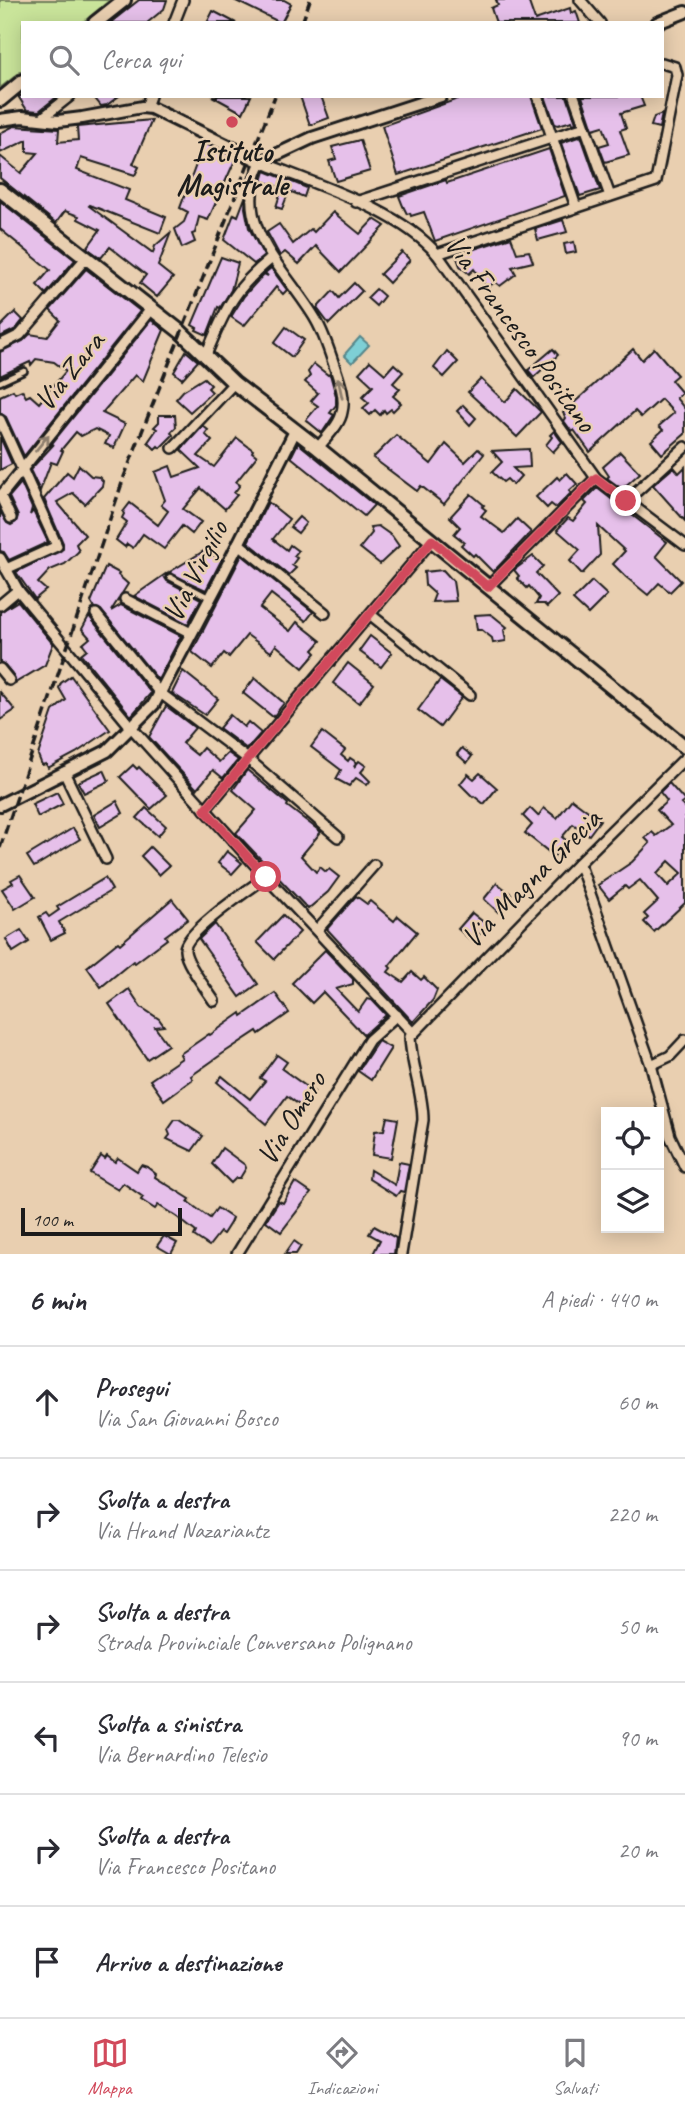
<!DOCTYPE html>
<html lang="it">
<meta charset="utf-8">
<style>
:root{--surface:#fff;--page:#f7f7f7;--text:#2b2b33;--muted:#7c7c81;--line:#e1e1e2;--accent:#d1495b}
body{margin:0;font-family:Caveat,sans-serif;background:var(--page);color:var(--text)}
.controls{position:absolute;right:21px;bottom:21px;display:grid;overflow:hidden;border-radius:0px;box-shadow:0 4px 18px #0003}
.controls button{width:63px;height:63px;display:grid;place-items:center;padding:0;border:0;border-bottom:2px solid var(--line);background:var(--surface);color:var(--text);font:35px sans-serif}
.scale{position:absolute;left:21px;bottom:18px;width:161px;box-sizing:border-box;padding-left:7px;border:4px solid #1c1c1c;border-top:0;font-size:19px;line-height:24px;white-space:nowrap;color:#1c1c1c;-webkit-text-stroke:5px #e9cfb0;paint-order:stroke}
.stop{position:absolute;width:21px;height:21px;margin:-16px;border:5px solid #d1495b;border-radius:50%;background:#fff}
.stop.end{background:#d1495b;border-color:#fff;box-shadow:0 2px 7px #0008}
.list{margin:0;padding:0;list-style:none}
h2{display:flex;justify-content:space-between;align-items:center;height:91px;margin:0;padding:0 28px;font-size:30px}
h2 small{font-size:23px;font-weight:400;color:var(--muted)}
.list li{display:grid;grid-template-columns:46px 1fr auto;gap:21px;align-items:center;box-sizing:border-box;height:112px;padding:0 28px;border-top:2px solid var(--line)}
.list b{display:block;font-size:26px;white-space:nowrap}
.list p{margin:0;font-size:23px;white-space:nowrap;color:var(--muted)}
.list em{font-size:23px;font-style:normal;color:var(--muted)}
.icon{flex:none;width:38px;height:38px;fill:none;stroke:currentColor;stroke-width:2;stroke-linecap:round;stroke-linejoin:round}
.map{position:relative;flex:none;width:685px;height:1254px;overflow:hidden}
.search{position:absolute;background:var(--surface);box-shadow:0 4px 18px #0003;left:21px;right:21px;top:21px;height:77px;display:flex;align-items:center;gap:18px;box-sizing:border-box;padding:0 24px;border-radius:0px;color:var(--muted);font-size:26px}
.sheet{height:763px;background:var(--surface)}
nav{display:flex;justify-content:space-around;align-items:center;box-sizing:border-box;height:98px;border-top:2px solid var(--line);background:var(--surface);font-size:19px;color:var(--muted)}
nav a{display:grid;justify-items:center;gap:4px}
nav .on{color:var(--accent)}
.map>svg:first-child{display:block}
.green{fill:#c9e49a;stroke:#72805b;stroke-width:2}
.water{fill:#7ecfd5;stroke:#57878b;stroke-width:2}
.building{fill:#e6c0ea;stroke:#1c1c1c;stroke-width:2;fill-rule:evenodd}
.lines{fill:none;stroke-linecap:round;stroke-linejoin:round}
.service-casing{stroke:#1c1c1c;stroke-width:10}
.minor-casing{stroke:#1c1c1c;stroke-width:14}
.tertiary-casing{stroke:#1c1c1c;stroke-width:16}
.secondary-casing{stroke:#1c1c1c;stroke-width:18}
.service{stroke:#e9cfb0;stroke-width:4.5}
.minor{stroke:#e9cfb0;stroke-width:9}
.tertiary{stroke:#e9cfb0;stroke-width:10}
.secondary{stroke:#e9cfb0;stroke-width:12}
.rail{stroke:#1c1c1c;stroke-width:3.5;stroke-dasharray:10 5;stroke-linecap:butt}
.oneway{stroke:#8d7e6d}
.route{stroke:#d1495b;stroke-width:9}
.poi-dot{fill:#d1495b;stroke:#e9cfb0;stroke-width:2.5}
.labels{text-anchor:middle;stroke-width:5;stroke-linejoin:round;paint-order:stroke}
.poi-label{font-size:30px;font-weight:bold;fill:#1c1c1c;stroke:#e9cfb0}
.street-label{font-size:30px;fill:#1c1c1c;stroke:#e9cfb0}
</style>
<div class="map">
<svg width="685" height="1254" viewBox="0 0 685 1254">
<rect width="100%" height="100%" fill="#e9cfb0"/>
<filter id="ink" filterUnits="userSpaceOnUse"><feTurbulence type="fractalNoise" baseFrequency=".0143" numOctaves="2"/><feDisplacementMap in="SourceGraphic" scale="14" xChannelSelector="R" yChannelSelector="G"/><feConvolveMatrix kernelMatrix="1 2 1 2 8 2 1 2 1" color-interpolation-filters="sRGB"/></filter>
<g filter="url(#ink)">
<path class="green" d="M0,0H110L82,23H23V70L0,88Z"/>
<path class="water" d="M360,337L369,345L352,363L344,355Z"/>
<g class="building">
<path d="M139,0H167L164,9L147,23H110Z"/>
<path d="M234,0H284L291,4L281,23Z"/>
<path d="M496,0H528L535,20L570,8L571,13L576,11L580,23H496L491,8L498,5Z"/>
<path d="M213,11L236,23H207Z"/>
<path d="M18,96H58L39,111L27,110Z"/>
<path d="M93,96H119L107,105L101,106Z"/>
<path d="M212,96H251L243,113Z"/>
<path d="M300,96H321L329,118L310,125Z"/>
<path d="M457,96H531L542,128L398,175L382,126L458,99Z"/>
<path d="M545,96H567L576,123L573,124L572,121L558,125L555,124Z"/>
<path d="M582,96H640L644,106L621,113L626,128L620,130L629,155L605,162L599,146L609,143L603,126L593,129Z"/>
<path d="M662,114L659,128L651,126L654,117Z"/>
<path d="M152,120L133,164L139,167L135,175L81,158L77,170L129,190L125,200L166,217L160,233L90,205L89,206L153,253L155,246L171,232L158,266L173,278L157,297L140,283L146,275L110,247L101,258L87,248L100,230L78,219L79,216L65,211L56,223L0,178V156L21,173L38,153L27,152V140L0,153V133L14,126L59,129L58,142L78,140L77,127Z"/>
<path d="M581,136L600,190L580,196L561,143Z"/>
<path d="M360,140L370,171L336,181L329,161L336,159L332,147Z"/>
<path d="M204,143L236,158L208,220L199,217L195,233L192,234L195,242L182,248L175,229L184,222L188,212L180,208Z"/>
<path d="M549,149L565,196L435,241L424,212L411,216L410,213L407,214L403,206L399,196L446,180L447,183Z"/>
<path d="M265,171L307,188L304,197L289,191L282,209L276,207L282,188L262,181Z"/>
<path d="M246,195L245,208L249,228L264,256L254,264L224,240L234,214L238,216Z"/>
<path d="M0,201L75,260L46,294L37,285L50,270L0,229Z"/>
<path d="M333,212L360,234L374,219L385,226L341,272L316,246L299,264L285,252L280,256L267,232L279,224L293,244L311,229L314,232Z"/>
<path d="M563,220L567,232L538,240L535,229Z"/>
<path d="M511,237L517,253L529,251L533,262L512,267L516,274L500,286L495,282L487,288L474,269L469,274L460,266L456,255Z"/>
<path d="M574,242L576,252L566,254L564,244Z"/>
<path d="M402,252L410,260L389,283L380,274Z"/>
<path d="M221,257L238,263L231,290L220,308L218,307L207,335L196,330L197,328L192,325Z"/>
<path d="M271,268L287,290L283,294L276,287L244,326L231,317L244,296L264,274L268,276L265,273Z"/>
<path d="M86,269L140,311L24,456L6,417L0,413V396L13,390L15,393L22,390L26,397L30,395L39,403L66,371L54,362L36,359L31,365L30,362L0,376V352L23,341L30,334L47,337L60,320L50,310Z"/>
<path d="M354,283L362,291L329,324L317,308L333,291L339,298Z"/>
<path d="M376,289L384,296L376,306L367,298Z"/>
<path d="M15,312L23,320L16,329L0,337V327Z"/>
<path d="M151,320L164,330L143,381L135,375L102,413L125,424L114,448L105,444L109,436L95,429L81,436L76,432L61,450L63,451L57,464L51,462L40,491L30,470L54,444L49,447Z"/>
<path d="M286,327L304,340L292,357L274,343Z"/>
<path d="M654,348L677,375L671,380L682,393L676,398L685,409V434L662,454L651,441L663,430L659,426L674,413L661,399L641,417L635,411L590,452L574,430L572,432L564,421L566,418L563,413L633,349L642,360Z"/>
<path d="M553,349L558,355L534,377L528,370Z"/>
<path d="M186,351L198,361L182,379L174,372Z"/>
<path d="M447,351L458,362L444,377L434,368Z"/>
<path d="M370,361L385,374L394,364L403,372L393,383L400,389L393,396L401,403L393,411L391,409L386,413L384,410L380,415L375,410L370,415L363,408L369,403L362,397L373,386L359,373Z"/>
<path d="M314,364L328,375L330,374L336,396V405L330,413L334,415L322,433L306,420L318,406L311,401L318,393L305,382L310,376L308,372Z"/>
<path d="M204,378L211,385L208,388L212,392L190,412L176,399L183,391Z"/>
<path d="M481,379L505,402L517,389L541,412L517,437L468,392Z"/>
<path d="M463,405L476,418L470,425L457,411Z"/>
<path d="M159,415H175L176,427L171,432L173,435L160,448L158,446L155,449L148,442L157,429L154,427L159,422Z"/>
<path d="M203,426L208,430L205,434L212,441L198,456L214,467L237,438L253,450L252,452L257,456L236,482L240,485L234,493L237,495L225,509L201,488L183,509L201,522L192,534L182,526L164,549L143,534L133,548L127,544L125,547L116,540L127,522L122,518L124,514L123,512L130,503L158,525L168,511L161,505L165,500L155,472L170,466L174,477L200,468L181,450Z"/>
<path d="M554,431L562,442L553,452L546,445L552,437L550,435Z"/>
<path d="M396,435L431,464L446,444L465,462L478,449L484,454L444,504L421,486L417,491L373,458Z"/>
<path d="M0,437L12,464L0,470Z"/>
<path d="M298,443L374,505L364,516L291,457Z"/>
<path d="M529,449L530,467L513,468L521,476L513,485L507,479L503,482L492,472L502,462L492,451Z"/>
<path d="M620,452L640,473L622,489L607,478L609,476L603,467Z"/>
<path d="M79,465L91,476L99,477L103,481L102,486L85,504L73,493L57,502L85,535L76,544L79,551L65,564L50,570L38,583L46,590L35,599L16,572L63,549V543L44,499L67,472L73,477Z"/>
<path d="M674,467L679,473L685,467V521L653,485Z"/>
<path d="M567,473L577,484L569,491L571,493L556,508L551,504L547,508L536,497L557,477L560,480Z"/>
<path d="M21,483L32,508L30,515L33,511L48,542L9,560L4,552L0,551V511L7,523L11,525L16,522L18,516L9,497Z"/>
<path d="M597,488L667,542L656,556L681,581L670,592L659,583L648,595L626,577L613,564L625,551L598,526L600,555L582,574L570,561L580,550L557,530L568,518L573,521L587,504L584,501Z"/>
<path d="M471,494L484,505L482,507L486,510L481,516L504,533L517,519L531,532L493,572L475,554L473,556L461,545L464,542L454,534L460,527L450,517Z"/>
<path d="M268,502L289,519L273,539L287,550L290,545L298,551L294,556L297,558L292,565L296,568L289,575L248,542Z"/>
<path d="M299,517L306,523L298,533L290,527Z"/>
<path d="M378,526L392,536L399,546L380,564L360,548L372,533L370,527Z"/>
<path d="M204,551L222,559L206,590L168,573Z"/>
<path d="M242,555L313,612L306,621L271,594L260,608L290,631L297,622L321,641L313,650L316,653L303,668L276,645L271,652L247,635L229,657L224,653L212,668L192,652Z"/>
<path d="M533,556L543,566L536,573L558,596L547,607L544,604H536L539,598L529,586L527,588L517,578L519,576L514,570Z"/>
<path d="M106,566L119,573L118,575L128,584L111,611L121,605L181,636L158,680L101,610L94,607L91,602Z"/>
<path d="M443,570L453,581L456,601L432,602L435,594L425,585L424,572Z"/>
<path d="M167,573L165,578L167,581L201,599L188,624L134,596Z"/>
<path d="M592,581L607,595L588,614L573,600Z"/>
<path d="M18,601L53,644L45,665L15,683L14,676L5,665L0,662V612Z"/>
<path d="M491,614L507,627L504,630L506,641L493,643L492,638L482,630H477L475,615Z"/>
<path d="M89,616L151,693L131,716L81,654L87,649L83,644L90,638L82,629Z"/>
<path d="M370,636L392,653L381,667L359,651Z"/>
<path d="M348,663L374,684L359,703L333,683Z"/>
<path d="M183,671L218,699L205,715L172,693Z"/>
<path d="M71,676L110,730L76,753L48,768L46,764L42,765L38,755L53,711L66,700L59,688L61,683Z"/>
<path d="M255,678L284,703L273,717L243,693Z"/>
<path d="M440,680L462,697L440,727L418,710Z"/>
<path d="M0,692L15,710L0,720Z"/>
<path d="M166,706L195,728L182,743L197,755L203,748L219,762L228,753L238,760L223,778L213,770L197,789L149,737Z"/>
<path d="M230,715L244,727L248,722L261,733L247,749L219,728Z"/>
<path d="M322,732L345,750L341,755L348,761L350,758L356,762L354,767L359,761L366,766L361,772L370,781L367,785L356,778L349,786L336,779L341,770L311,747Z"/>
<path d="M462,748L472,756L467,763L457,754Z"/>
<path d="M133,765L137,769L139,767L167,795L151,809L120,777Z"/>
<path d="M104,770L109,781L84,793L78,782Z"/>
<path d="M247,770L288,804L287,806L321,832L301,856L316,872L320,867L326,872L329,869L339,877L328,892L308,909L236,833L256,810L233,790Z"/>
<path d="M480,773L497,788L484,804L474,796L473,797L460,784L468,774L474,779Z"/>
<path d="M669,783L685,801L681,804L685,808V903L654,932L644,922L648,918L644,914L658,901L640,880L628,889L625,886L609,899L598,885L632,862L650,843L645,838L652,832L656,836L671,825L657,810L667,801L660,792ZM669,861L682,873L668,886L657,874Z"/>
<path d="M57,792L63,804L38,817L32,804Z"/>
<path d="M572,799L600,820L589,835L573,824L562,837L567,841L554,856L525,833L532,825L523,816L530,808L538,816L544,808L557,818Z"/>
<path d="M117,801L123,813L100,827L94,815Z"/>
<path d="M146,808L166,826L158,836L137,818Z"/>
<path d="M73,828L80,839L34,867L27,856Z"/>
<path d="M150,847L169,866L159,875L141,856Z"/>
<path d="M227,851L242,863L232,874L218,863Z"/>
<path d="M20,875L35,897L15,909L2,889L13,883L11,880Z"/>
<path d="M105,878L112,890L59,922L65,933L51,940L39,917L46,913L49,917L59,910L57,907Z"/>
<path d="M497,883L511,894L498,912L484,899Z"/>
<path d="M356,896L367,904L370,901L394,921L398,916L417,932L389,966L391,968L388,972L403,982L412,972L421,980L424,977L437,990L433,1000L413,1022L327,929Z"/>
<path d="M172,899L188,919L165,936L167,939L135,963L133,961L101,987L87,967L118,942L120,944Z"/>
<path d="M472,913L487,925L473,942L458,929Z"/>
<path d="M283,915L300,932L274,959L257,942Z"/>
<path d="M215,924L258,984L240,997L199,939Z"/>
<path d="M21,930L29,942L13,952L6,939Z"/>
<path d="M325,950L353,979V984L336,989L358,1012L367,999L372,1000L386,1015L364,1035L323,992L312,1003L292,983Z"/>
<path d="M129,989L141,1007L159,1019L164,1026L155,1027L168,1045L147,1059L109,1004Z"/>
<path d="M275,993L289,1013L259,1034L257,1031L225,1052L191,1076L193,1079L164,1100L150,1080L182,1058L180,1054L209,1034L210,1035L241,1013L242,1016Z"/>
<path d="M378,1041L391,1048L371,1080L358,1071Z"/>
<path d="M277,1055L287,1062L282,1069L314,1092L302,1107L287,1096L266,1124L217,1082L222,1076L250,1099L265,1081L260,1078Z"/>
<path d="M387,1117L398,1119L391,1158L372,1155L375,1131L384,1130Z"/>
<path d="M175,1120H179L203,1136L192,1151L167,1139L170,1135L168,1130Z"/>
<path d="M222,1148L245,1165L246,1168L240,1178H236L231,1183L212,1164Z"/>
<path d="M101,1156L105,1159L107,1156L115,1162L118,1158L137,1171L141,1165L147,1167L156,1174L155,1177L190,1199L188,1202L210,1218L217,1208L232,1218L230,1223L223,1234L220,1232L209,1246L194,1236L196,1232L177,1217L158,1205L155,1209L141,1200L143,1197L123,1183L118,1190L90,1173Z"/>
<path d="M399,1162L409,1164L404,1192L400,1191L396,1196L369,1179L370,1170L395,1185Z"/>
<path d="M295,1182L311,1193L281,1232L266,1221L279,1201L283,1203Z"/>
<path d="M374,1226L396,1238L394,1254H373L380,1240L369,1234Z"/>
<path d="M164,1236L177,1243L171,1254L157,1246Z"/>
<path d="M294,1241L301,1246L296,1254H285Z"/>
</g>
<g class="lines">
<g class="service-casing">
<g id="service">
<path d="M0,382L24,371"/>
<path d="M170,577L210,598"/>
</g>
</g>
<g class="minor-casing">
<g id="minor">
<path d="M580,0L600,23"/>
<path d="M174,23L183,0"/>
<path d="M538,96L576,207"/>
<path d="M574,96L610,196"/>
<path d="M146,107L150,96"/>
<path d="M41,119L70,96"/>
<path d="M356,202L585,127"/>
<path d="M437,254L656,181L677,75L675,67L662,63"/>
<path d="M0,345L20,335L86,258"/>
<path d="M205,357C225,311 231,291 272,258"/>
<path d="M0,420L57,546L6,569"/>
<path d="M173,448L234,383"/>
<path d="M318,448C326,437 340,425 342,412C346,397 339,380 334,365C329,350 324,334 316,320C287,270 229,226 261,162C316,185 398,209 437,254L596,478L685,545"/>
<path d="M0,495L11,518"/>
<path d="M0,497L151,309"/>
<path d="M626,501L685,447"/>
<path d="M238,543L325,613"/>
<path d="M0,558L18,590L131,727L266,877L413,1033"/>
<path d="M488,587L596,478"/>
<path d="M125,599L191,633"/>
<path d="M0,605L18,590"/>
<path d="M96,614L159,692L248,759L338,837"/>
<path d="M371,615L470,695"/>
<path d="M0,669L9,680"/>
<path d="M64,772L106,859"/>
<path d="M205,810L432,540"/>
<path d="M578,864L582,871L651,1065L670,1136L685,1167"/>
<path d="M317,930L374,865"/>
<path d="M214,1001C207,990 184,961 185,949C186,931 250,889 266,877"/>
<path d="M651,1065L670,1056L685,1040"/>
<path d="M237,1254L369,1040L397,1015"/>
<path d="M401,1254L423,1120C423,1092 411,1065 410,1037L578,864L685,758"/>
</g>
</g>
<g class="tertiary-casing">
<g id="tertiary">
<path d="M657,23L685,12"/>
<path d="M0,120L22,117L58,121L82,118L142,107L151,108L261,162L312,138L441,96"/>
<path d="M0,805L107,751L154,704L221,578L295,431"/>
</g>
</g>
<g class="secondary-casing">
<g id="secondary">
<path d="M95,23L124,0"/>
<path d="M0,100L23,81"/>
<path d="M0,190L181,332L234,383L318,448L685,747"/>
</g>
</g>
<use href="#service" class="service"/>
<use href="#minor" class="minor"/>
<use href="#tertiary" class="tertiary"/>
<use href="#secondary" class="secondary"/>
<g class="rail">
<path d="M302,23L310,0"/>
<path d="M0,848L124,477L275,96"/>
</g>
</g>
<defs><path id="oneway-shaft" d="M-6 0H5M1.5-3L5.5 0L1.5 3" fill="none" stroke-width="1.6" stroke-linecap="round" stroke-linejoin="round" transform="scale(1.75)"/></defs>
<g class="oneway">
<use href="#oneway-shaft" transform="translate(340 388) rotate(-102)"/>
<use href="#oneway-shaft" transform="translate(42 443) rotate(-51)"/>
</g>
</g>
<g class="lines" filter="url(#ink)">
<path class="route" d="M266,877L205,810L432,540L488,587L596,478L626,501"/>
</g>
<circle class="poi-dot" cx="232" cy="122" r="7"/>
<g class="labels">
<g class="poi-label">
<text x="232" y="161">Istituto<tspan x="232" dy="34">Magistrale</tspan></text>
</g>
<g class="street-label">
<text transform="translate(521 333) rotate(54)" y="10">Via Francesco Positano</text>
<text transform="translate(69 371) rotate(-51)" y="10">Via Zara</text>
<text transform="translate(195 571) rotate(-63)" y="10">Via Virgilio</text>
<text transform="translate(531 878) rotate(-45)" y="10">Via Magna Grecia</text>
<text transform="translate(291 1118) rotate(-58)" y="10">Via Omero</text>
</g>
</g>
</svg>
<div class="controls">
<button><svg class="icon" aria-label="locate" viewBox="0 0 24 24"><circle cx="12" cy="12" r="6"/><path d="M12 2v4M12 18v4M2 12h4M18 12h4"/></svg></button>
<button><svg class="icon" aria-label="layers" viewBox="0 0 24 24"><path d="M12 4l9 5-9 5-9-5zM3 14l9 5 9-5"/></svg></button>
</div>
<div class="scale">100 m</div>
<div class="stop" style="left:266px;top:877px"></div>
<div class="stop end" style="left:626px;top:501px"></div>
<div class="search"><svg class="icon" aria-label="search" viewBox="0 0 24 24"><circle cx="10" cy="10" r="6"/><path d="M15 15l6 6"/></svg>Cerca qui</div>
</div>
<section class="sheet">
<h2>6 min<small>A piedi · 440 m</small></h2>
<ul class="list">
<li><svg class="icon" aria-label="ahead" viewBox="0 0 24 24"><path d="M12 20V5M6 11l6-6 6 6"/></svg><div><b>Prosegui</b><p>Via San Giovanni Bosco</p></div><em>60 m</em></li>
<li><svg class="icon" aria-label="right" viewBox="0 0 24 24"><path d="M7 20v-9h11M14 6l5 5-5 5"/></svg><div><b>Svolta a destra</b><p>Via Hrand Nazariantz</p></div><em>220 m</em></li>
<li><svg class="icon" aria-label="right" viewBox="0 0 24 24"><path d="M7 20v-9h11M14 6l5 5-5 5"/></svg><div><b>Svolta a destra</b><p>Strada Provinciale Conversano Polignano</p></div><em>50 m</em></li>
<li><svg class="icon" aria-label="left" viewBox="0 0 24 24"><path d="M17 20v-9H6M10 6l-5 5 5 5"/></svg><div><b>Svolta a sinistra</b><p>Via Bernardino Telesio</p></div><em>90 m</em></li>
<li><svg class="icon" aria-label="right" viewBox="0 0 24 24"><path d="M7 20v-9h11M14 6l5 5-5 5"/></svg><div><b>Svolta a destra</b><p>Via Francesco Positano</p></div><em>20 m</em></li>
<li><svg class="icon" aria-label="arrive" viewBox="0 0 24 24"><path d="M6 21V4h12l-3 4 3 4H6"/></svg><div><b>Arrivo a destinazione</b></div></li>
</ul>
</section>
<nav>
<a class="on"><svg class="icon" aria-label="map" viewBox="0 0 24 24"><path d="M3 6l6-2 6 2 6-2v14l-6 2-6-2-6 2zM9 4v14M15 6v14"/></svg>Mappa</a>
<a><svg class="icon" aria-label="directions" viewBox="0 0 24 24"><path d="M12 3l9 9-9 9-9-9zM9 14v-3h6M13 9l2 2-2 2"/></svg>Indicazioni</a>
<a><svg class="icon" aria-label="saved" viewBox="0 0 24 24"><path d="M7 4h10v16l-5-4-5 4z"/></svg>Salvati</a>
</nav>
